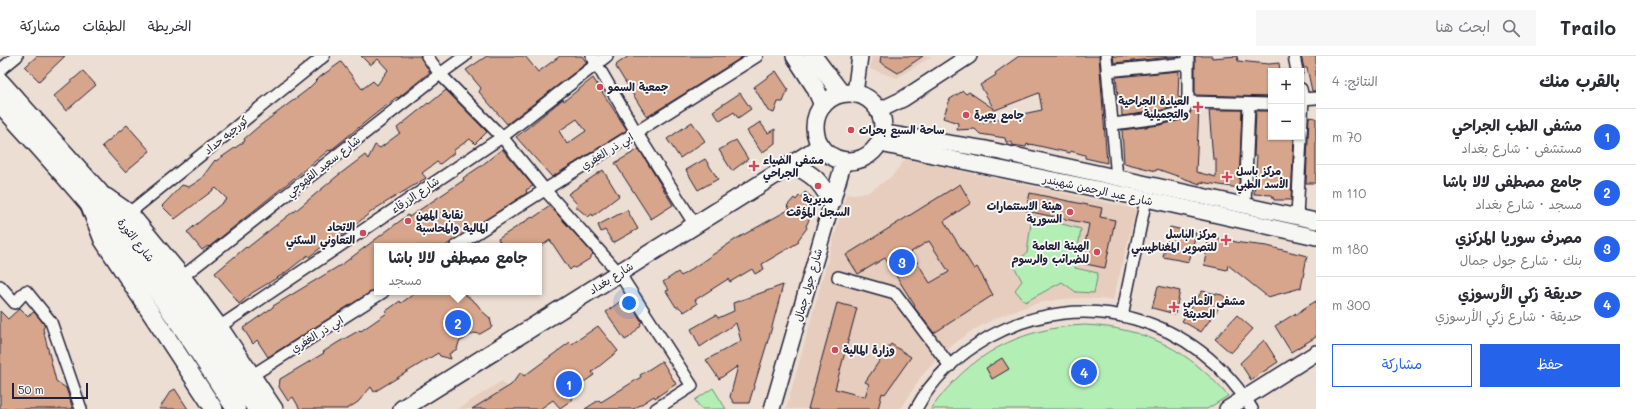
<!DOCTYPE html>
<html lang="ar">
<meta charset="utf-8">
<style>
:root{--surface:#fff;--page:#f7f7f7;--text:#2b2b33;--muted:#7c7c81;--line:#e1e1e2;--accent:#2563eb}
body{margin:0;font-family:Mali,"Playpen Sans Arabic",sans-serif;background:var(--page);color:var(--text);direction:rtl}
.controls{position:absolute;right:12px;top:12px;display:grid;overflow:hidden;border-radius:0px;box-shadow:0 1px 3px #0004}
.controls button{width:36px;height:36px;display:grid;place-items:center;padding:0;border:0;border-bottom:1px solid var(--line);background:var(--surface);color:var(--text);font:20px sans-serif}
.scale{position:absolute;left:12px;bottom:10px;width:76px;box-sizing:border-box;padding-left:4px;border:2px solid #22223b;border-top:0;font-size:11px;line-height:14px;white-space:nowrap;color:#22223b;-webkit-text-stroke:3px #f6f6f2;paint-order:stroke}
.you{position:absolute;left:629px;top:247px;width:14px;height:14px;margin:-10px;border:3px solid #fff;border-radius:50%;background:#1a73e8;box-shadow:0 0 0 6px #1a73e833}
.badge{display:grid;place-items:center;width:26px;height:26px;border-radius:50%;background:var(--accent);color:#fff;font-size:13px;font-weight:700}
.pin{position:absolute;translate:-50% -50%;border:2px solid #fff;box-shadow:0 1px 4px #0006}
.popup{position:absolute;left:374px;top:187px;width:168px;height:52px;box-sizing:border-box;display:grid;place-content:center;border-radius:0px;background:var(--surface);filter:drop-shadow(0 1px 3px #0005);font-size:13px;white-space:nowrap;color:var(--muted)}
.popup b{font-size:15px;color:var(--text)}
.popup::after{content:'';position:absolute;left:50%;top:100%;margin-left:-8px;border:8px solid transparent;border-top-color:var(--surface)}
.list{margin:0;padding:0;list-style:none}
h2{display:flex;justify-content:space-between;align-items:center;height:52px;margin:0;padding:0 16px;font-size:17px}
h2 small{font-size:13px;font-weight:400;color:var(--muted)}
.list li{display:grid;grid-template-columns:26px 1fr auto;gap:12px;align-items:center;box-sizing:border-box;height:56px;padding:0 16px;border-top:1px solid var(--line)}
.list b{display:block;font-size:15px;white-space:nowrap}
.list p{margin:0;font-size:13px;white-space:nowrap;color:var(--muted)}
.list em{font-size:13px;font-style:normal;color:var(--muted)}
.actions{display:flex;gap:8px;padding:12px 16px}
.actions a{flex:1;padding:9px 0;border:1px solid var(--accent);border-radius:0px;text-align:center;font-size:14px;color:var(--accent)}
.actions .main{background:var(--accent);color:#fff}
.icon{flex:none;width:22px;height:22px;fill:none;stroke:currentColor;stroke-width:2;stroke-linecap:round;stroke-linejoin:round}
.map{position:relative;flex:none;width:1316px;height:353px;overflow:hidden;direction:ltr}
header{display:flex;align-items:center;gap:24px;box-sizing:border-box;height:56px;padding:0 20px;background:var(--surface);border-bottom:1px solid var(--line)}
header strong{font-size:19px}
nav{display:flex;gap:22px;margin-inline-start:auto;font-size:14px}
.search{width:280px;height:36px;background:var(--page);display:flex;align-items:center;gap:10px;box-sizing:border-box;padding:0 14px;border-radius:0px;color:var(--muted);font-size:15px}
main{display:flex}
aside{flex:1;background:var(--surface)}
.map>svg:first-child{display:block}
.built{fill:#e6cdbd}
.green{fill:#b3efb4;stroke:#6a8878}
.building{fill:#d7a58b;stroke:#22223b;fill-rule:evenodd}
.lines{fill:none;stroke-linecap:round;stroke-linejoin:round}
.minor-casing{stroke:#22223b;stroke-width:14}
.secondary-casing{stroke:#22223b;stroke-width:18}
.primary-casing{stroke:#22223b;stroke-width:20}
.trunk-casing{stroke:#22223b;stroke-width:21}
.minor{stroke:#f6f6f2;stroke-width:11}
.secondary{stroke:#f6f6f2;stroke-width:15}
.primary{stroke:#f6f6f2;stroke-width:17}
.trunk{stroke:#f6f6f2;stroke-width:18}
.poi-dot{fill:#d1495b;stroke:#f6f6f2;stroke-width:1.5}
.labels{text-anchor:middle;stroke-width:4;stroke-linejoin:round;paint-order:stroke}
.poi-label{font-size:11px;font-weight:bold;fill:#22223b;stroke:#f6f6f2;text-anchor:start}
.street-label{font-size:11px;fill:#22223b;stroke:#f6f6f2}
</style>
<header>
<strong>Trailo</strong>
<div class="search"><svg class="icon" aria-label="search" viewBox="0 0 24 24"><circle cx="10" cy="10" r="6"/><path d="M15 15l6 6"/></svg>ابحث هنا</div>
<nav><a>الخريطة</a><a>الطبقات</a><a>مشاركة</a></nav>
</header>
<main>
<aside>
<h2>بالقرب منك<small>النتائج: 4</small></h2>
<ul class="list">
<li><span class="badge">1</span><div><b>مشفى الطب الجراحي</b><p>مستشفى · شارع بغداد</p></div><em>70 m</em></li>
<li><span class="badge">2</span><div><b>جامع مصطفى لالا باشا</b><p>مسجد · شارع بغداد</p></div><em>110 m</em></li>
<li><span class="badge">3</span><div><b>مصرف سوريا المركزي</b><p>بنك · شارع جول جمال</p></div><em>180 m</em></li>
<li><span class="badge">4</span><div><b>حديقة زكي الأرسوزي</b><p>حديقة · شارع زكي الأرسوزي</p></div><em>300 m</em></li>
</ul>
<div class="actions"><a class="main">حفظ</a><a>مشاركة</a></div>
</aside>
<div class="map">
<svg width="1316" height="353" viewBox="0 0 1316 353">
<rect width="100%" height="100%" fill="#edded3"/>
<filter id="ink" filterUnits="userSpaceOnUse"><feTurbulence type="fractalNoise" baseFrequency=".025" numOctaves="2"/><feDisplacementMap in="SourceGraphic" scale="8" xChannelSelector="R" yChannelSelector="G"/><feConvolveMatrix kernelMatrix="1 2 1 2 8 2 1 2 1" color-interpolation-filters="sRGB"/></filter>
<g filter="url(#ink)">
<g class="built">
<path d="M872,0H932L897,22L870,13Z"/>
<path d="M906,103L1136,153L1113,244L1086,242L1062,243L1038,247L1016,254L994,263L973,274L954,288L936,304L920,322L901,353H786L846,139L869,136L891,121Z"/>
<path d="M502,325L520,353H458Z"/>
</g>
<g class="green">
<path d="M1032,160L1081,173L1075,212L1098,217L1094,237L1076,236L1062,226L1025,246L1015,234L1022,225L1013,208L1027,197Z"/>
<path d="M1085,269C1146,272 1189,294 1228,340L1207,353H931C970,298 1019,272 1085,269Z"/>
<path d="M713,332L726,353H701L695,344Z"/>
</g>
<g class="building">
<path d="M37,0H65L39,25L25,11Z"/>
<path d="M361,0H420L430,16L398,42L397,41L369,63L330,95L329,94L209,191L208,190L202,194L187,176L227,143L216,132L175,163L162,150L182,129L189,131L201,123L215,104L216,105L245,85L244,83L258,71L307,34L320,21L341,6L362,33L373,25L377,29L388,14L378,3L370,9Z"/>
<path d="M487,0H525L538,16L560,0H582L587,7L507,68L479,36L481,32L466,14Z"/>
<path d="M629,0H744L647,61L616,11L617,8Z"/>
<path d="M881,0H923L898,17L880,6Z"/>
<path d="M1019,0H1099L1107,107L1085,102V99L1070,95V97L1030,88V89L1027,88L1026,91L1012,89V86H1006L1005,82L980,78L975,73L957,74L958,67L943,62L950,43L963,35L966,38L969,36L994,53L980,29L996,19L995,17ZM1039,37L1042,54L979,67L977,61Z"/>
<path d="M1113,0H1180L1114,7Z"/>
<path d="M1195,0H1212V2L1237,0L1238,5L1269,8L1279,7L1280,15H1271V41L1195,39Z"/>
<path d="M1301,0H1316V35H1312L1307,12H1304Z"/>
<path d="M83,15L96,29L66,55L54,40Z"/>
<path d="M776,15L788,33L783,46H778L774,57L768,55L754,31Z"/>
<path d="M1179,15L1178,41L1181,42V44L1178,50L1158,55L1122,60L1121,41H1118L1116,21Z"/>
<path d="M593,22L627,74L552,121L516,81L563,43L564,45ZM577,63L586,75L567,88L559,75Z"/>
<path d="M446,34L487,76L475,88L470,83L454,94V97L440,108L437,106L422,117L426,122L375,153L332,187L330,188L328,186L309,201L308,199L285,217L252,237L239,248L230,235L215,217L246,191L247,192L294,155V156L336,121L365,99L368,103L375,89L380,92L400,77L397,72L428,47L429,48Z"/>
<path d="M740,37L751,53L738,62L734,56L720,65L713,55Z"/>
<path d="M1192,53H1199L1196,116L1216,121V103H1213L1209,54H1242L1239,132L1200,126V128L1157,113L1156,115L1124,107L1122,74L1160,69L1185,63L1189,59Z"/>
<path d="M1256,55H1271V81H1294L1291,144H1274L1272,139L1254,138L1257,100H1254Z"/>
<path d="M1309,61L1316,62V127H1306Z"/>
<path d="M692,66L705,85L680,102L667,83Z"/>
<path d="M760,66L768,77L775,73V87L762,97L747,75Z"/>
<path d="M127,69L150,95L125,116L102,90Z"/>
<path d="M736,84L748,103L732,115L719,94Z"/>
<path d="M502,93L533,130L526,134L527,137L445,190H377V232L268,301L257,284L253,288L243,272L273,251V250L344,207L408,159L409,161L464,124L463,122L481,110Z"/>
<path d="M639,93L673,149L651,163L615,107Z"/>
<path d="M705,103L718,123L698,134L686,114Z"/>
<path d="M603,114L619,140L593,160L592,158L588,161L575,150L577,148L568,138Z"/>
<path d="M960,128L971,147L944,165L974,213L977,211L993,239L934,277L914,251L915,250L885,202L858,218L846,199ZM929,185L949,216L930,227L911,196Z"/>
<path d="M805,136L813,142L812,144L815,146L810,152L812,153L808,158L811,160L806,170L807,172L798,184L799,186L762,208L764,213L755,218L752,213L730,226L728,223L695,244L697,248L684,256L679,251H676L666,235L669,234L663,226L678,216L681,220L736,183L790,153L787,150L794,142L796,144L799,140L801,141Z"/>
<path d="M1030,137L1102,152L1100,161L1115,164L1105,212L1081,207L1089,168L1026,155Z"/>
<path d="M550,150L593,198L591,200V202L575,212L573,211L570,214L550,184L541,190H502L498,183L532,161L533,162Z"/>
<path d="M627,154L638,173L613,187L605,174L601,176L598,169Z"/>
<path d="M1170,171L1196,177L1189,206L1163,201Z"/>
<path d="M1209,180L1241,187L1267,190L1307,200L1301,232L1268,241L1228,209L1227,214L1204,209Z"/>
<path d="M783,229L772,271L749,347H734L730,341L738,310L719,323L706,304L741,285L736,267L700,291L691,273L716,259L718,262L734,255L733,247Z"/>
<path d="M1158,230L1180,235L1175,258L1152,252Z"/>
<path d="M1202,235L1222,239L1226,242L1201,276L1182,265Z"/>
<path d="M417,236H462L476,247L483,256L490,262L492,271L480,278L474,277L459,286L457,293L449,298L451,303L440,300L438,297L374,336L371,331L358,346L347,353H300L293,341L288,345L279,331L280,323L324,297L323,296L337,287L360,274L361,275L387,257L386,255L400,245L401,247Z"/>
<path d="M626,241L642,266L640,267L641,269L630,281L625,284L606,256Z"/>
<path d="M1316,245V281L1291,296L1275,270L1296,257L1295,260L1303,253Z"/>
<path d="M837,247L857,252L835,333L865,341L869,328L865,326L891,288L911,301L885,338L882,337L878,353H808Z"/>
<path d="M20,252L28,260L34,256L45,269L43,273L56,325L66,332L73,353H0V255L8,263Z"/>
<path d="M1237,259L1253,273L1231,297L1215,283Z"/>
<path d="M598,270L618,295L592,316L594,319L568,337L573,343L560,352L553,344L540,353H472L511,329L521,316L524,320L570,286L572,288Z"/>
<path d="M1264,284L1278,306L1251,324L1240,307Z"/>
<path d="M1002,302L1009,313L992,323L986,312Z"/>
<path d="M662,305L676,328L655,342L654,340L634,353H585L599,344L601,346L641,321L640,319Z"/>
<path d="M175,333L188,353H159L170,336Z"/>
</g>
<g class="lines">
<g class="minor-casing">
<g id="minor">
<path d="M427,0L440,18L502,81L545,134L619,217L692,330L656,353"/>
<path d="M592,0L636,76L695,169"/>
<path d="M1106,0L1117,122"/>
<path d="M1294,0L1297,15"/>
<path d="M1188,1V46"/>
<path d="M0,14L17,0"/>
<path d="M1107,15L1188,7"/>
<path d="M1301,33L1303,42L1301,79"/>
<path d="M1301,43L1316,42"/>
<path d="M1113,68L1159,62L1183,56L1188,46L1271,48"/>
<path d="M1245,149L1249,48"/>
<path d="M129,157L324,0"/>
<path d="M1297,161L1301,81"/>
<path d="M456,190L757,0"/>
<path d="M182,221L440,18L465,0"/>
<path d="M838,221L895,237L950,310"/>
<path d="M0,230L15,247L26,235L51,266L81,353"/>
<path d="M1122,260L1146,143"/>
<path d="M219,271L502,81L607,0"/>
<path d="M251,320L383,236"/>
<path d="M916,353C932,323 959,298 989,281C1083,229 1196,261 1252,353"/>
</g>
</g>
<g class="secondary-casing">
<g id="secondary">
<path d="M855,37L860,0"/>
<path d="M880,54L903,43L969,0"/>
<path d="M884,77L986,93L1316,165"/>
<path d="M880,88L1146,143L1316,181"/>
<path d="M772,353L844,105"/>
<path d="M1227,353L1316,297"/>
</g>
</g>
<g class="primary-casing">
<g id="primary">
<path d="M795,0L815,31L823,49"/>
<path d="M813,0L841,37"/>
<circle cx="849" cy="71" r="34"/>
<path d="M792,108C815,120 818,123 832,146"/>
<path d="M106,141L129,157L182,221L219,271L274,353"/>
<path d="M90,151L103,184L214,353"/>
<path d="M402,353L821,90"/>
</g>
</g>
<g class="trunk-casing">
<g id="trunk">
<path d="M0,26L98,135L197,263L257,353"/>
<path d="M0,47C39,91 78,133 114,178C159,234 197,293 236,353"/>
</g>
</g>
<use href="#minor" class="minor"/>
<use href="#secondary" class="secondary"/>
<use href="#primary" class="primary"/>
<use href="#trunk" class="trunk"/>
</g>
</g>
<g class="poi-dot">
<circle cx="600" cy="31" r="4"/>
<path d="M1196 45h4v4h4v4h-4v4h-4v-4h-4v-4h4z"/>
<circle cx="966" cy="59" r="4"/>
<circle cx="851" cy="74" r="4"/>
<path d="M752 104h4v4h4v4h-4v4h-4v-4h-4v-4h4z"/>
<path d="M1225 115h4v4h4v4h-4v4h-4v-4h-4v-4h4z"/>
<circle cx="818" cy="130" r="4"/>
<circle cx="1070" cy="156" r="4"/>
<circle cx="408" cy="165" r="4"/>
<circle cx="363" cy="177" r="4"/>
<path d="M1224 178h4v4h4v4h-4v4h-4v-4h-4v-4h4z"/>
<circle cx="1097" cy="196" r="4"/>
<path d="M1172 245h4v4h4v4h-4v4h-4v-4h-4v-4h4z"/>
<circle cx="835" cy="294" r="4"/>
</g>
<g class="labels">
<g class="poi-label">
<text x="608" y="35">جمعية السمو</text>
<text x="1189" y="49" text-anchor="end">العيادة الجراحية<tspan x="1189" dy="13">والتجميلية</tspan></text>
<text x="974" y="63">جامع بعيرة</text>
<text x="859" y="78">ساحة السبع بحرات</text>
<text x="763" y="108">مشفى الضياء<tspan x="763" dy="13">الجراحي</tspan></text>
<text x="1236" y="119">مركز باسل<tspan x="1236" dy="13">الأسد الطبي</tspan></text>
<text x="818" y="147" text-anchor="middle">مديرية<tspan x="818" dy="13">السجل المؤقت</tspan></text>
<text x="1062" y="154" text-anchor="end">هيئة الاستثمارات<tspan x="1062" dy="13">السورية</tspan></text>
<text x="416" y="163">نقابة المهن<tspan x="416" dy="13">المالية والمحاسبة</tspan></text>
<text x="355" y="175" text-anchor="end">الاتحاد<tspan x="355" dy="13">التعاوني السكني</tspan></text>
<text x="1217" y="182" text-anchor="end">مركز الباسل<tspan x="1217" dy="13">للتصوير المغناطيسي</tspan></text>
<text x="1089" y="194" text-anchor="end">الهيئة العامة<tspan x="1089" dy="13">للضرائب والرسوم</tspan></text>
<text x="1183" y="249">مشفى الأماني<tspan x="1183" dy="13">الحديثة</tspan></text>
<text x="843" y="298">وزارة المالية</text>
</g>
<g class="street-label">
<text transform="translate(226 79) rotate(-39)" y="4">كورجيه حداد</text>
<text transform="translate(607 95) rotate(-32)" y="4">ابي ذر الغفري</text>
<text transform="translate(323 110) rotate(-38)" y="4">شارع سعيد القهوجي</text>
<text transform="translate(1098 134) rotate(12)" y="4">شارع عبد الرحمن شهبندر</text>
<text transform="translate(415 139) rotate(-34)" y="4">شارع الزرقاء</text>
<text transform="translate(136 184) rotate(52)" y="4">شارع الثورة</text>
<text transform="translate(611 222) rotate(-32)" y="4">شارع بغداد</text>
<text transform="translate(808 229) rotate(-74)" y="4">شارع جول جمال</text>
<text transform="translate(317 278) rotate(-32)" y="4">ابي ذر الغفري</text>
</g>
</g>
</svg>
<div class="controls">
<button>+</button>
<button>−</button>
</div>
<div class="scale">50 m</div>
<div class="you"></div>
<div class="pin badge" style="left:569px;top:328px">1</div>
<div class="pin badge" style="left:458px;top:267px">2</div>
<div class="popup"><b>جامع مصطفى لالا باشا</b>مسجد</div>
<div class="pin badge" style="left:902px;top:206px">3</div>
<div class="pin badge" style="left:1084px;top:316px">4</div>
</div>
</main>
